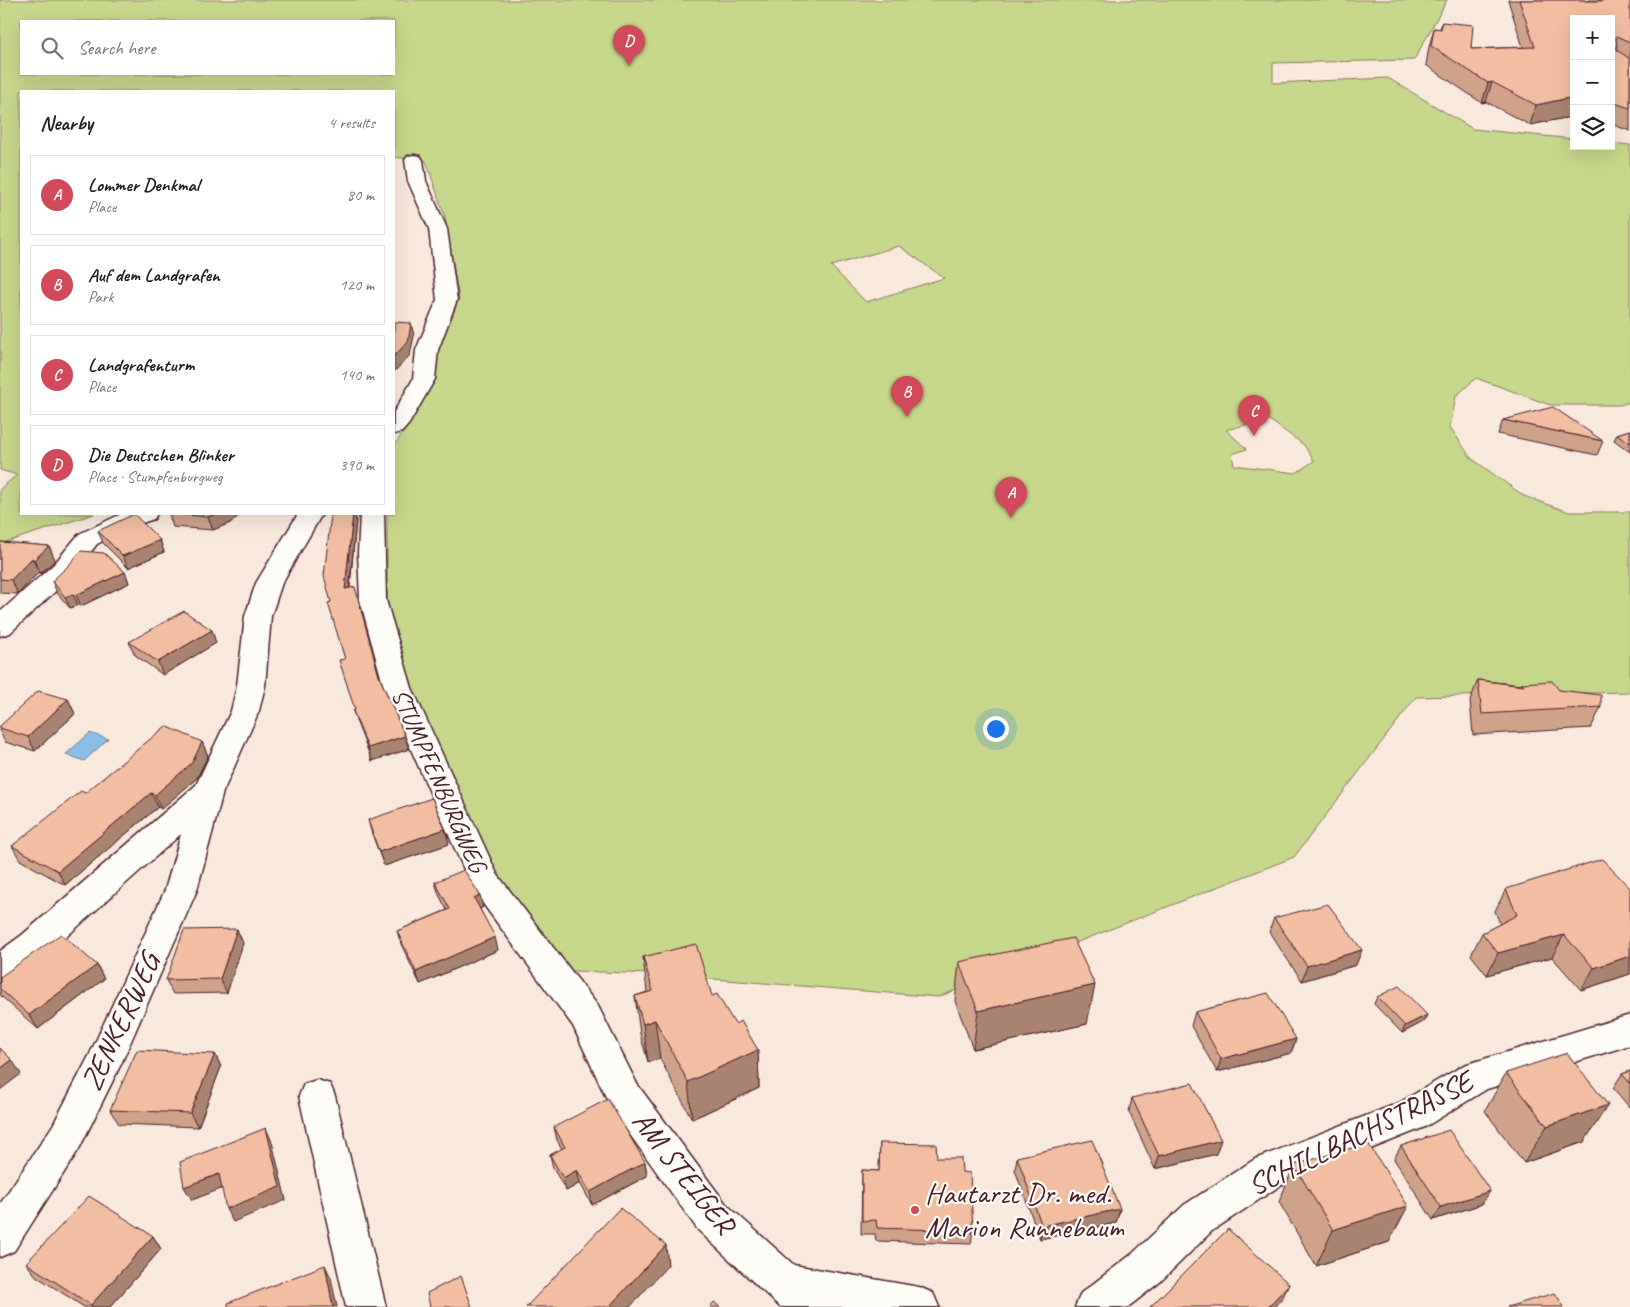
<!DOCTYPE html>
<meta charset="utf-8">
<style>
:root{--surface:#fff;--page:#f6f6f6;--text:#202124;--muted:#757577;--line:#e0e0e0;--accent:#d1495b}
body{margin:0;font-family:Caveat,sans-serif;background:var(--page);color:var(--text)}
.controls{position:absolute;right:15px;top:15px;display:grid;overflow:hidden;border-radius:0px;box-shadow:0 5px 20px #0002}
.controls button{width:45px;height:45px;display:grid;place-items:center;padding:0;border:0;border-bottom:1px solid var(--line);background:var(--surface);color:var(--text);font:25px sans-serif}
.you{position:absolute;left:995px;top:728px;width:18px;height:18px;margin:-12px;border:4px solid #fff;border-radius:50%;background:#1a73e8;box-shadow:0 0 0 8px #1a73e833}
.badge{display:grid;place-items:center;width:32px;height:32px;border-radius:50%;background:var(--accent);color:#fff;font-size:16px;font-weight:700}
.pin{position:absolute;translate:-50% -41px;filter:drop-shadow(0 1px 2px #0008)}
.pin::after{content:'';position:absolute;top:26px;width:18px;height:15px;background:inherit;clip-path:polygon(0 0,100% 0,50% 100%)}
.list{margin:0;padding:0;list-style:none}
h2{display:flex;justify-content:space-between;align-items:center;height:65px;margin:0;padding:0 20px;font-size:21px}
h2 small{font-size:16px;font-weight:400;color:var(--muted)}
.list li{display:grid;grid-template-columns:32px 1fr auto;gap:15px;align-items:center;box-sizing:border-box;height:80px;margin:0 10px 10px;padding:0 10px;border:1px solid var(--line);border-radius:0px}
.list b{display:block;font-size:19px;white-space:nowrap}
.list p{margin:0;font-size:16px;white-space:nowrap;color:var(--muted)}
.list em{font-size:16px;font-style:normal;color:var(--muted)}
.icon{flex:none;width:28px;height:28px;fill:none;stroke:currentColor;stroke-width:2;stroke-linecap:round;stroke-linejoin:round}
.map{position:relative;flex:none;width:1630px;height:1307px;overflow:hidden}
.search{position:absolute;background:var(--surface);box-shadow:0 5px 20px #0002;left:20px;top:20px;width:375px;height:55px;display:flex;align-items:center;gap:12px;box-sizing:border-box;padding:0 18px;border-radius:0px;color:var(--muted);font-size:19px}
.panel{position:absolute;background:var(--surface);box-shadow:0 5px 20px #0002;left:20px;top:90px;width:375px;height:425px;border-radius:0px}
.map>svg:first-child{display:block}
.green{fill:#c6d68b;stroke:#887a5b;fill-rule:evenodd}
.water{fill:#8bbee7;stroke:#717e9c}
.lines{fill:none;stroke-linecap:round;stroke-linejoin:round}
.minor-casing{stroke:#4a1f2b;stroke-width:3}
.minor{fill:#fdfcf7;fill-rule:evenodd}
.wall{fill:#cfa38a;stroke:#4a1f2b}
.shaded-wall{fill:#a98571;stroke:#4a1f2b}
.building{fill:#f1bea1;stroke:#4a1f2b}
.poi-dot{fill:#d1495b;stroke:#fdfcf7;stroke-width:2}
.labels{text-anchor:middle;stroke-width:4.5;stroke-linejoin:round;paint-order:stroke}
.street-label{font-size:25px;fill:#4a1f2b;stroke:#fdfcf7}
.near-street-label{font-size:30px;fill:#4a1f2b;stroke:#fdfcf7}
.near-poi-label{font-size:30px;fill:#4a1f2b;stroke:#fdfcf7;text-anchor:start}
</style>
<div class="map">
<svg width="1630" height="1307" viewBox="0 0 1630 1307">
<rect width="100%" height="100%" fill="#f9e9dd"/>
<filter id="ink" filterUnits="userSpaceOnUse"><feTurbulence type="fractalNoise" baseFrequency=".02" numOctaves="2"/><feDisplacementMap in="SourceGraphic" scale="10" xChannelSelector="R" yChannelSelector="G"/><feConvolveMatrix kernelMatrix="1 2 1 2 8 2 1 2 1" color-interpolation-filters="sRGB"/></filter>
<g filter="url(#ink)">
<path class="green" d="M0,0H1447L1414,60L1273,63V83L1388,78L1473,129L1574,139V146H1611V143L1630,145V402L1620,405H1550L1476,378L1456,396L1450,427L1471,458L1524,496L1569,512H1630V692L1416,697L1294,857L938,997L652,974L572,971L507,893L479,848L423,719L387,607V514H394V446L411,420L459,299L445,217L426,161L394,157V91H21V514H94L0,544V489L17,475L0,470ZM21,21H394V74H21ZM899,246L944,278L866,302L831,266ZM1268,419L1304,445L1314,461L1296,473L1234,465L1232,454L1247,449L1226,430Z"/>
<path class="water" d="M90,733L108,739L84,761L66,754Z"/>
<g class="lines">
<g class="minor-casing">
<g id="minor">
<path d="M414,155L420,156L423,160L426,181L447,229L457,300L438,350L435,379L409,424L402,432L394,434V412L413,379L416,350L437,300L429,229L408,181L405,160L408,156Z"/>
<path d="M121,514H157L154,519L133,526L97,544L72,576L10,633L0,636V612L54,564L79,534Z"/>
<path d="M298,514H322L282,583L271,616L265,686L259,711L223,792L197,890L121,1064L79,1149L14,1251L0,1257V1204L53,1125L89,1056L165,890L181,834L46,955L12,979L0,983V951L22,935L196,785L231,711L237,686L245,616L256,583Z"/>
<path d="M360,514H384L386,600L412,688L497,874L598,1006L637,1084L726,1204L794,1265L919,1287L933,1293L939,1307H780L698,1230L611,1108L573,1026L473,890L384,688L360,600L358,553Z"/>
<path d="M1630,1015V1045L1487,1089L1425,1127L1281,1185L1212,1231L1160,1282L1128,1307H1075L1081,1293L1132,1254L1184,1205L1255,1159L1399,1103L1464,1065Z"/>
<path d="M317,1080L330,1084L335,1096L386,1307H346L299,1096L304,1084Z"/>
</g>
</g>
<use href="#minor" class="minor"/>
</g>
<g class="wall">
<path d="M1508,0H1585V1H1588V0H1630V131L1611,124V19H1574V118L1570,117L1530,125L1486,102L1482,103L1426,65L1429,47L1434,28L1440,29L1442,22L1471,49L1523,47Z"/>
<path d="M1503,420L1603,441L1597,455L1498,434Z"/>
<path d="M1630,430V452L1614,440L1617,434Z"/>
<path d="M169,514H241L230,523L213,530L173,527Z"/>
<path d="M331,514H355L356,521L350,588L379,676L405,736L409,749L372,761L357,723L353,711L355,710L345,659L331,602Z"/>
<path d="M98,531L160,540L164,552L128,568L103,543Z"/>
<path d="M0,542L49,546L55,560L40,574L39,572L18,594L0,593Z"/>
<path d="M125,572L129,583L81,606L78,605L70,608L57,593L52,581Z"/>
<path d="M129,642L216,643L163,675L135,655Z"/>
<path d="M1478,680L1521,685L1522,683L1559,690L1601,707L1591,728L1473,735L1470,701Z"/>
<path d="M68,699L75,714L35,751L5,742L0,732V726Z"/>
<path d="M202,742L208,756L197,778L161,809L158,807L65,885L20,860L12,846L85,793Z"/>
<path d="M368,820L445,829L449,844L384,866L372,834Z"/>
<path d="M435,882L483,907L480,909L498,950L420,984L401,944L397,931L447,910L439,895Z"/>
<path d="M1630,888V974L1581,990L1552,957L1487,975L1471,955L1482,933L1500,924L1495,911L1506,889Z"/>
<path d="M1274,918L1356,965L1302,981L1269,932Z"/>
<path d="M243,943L227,993L173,994L166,980Z"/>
<path d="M643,957L712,996L735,1024L758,1050L759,1088L692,1119L660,1059L648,1062L640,1034L635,996L647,992Z"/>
<path d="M959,962L1087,1024L973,1049L955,1001Z"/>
<path d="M97,965L104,979L38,1029L1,996L0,994V977Z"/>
<path d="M1377,997L1427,1015L1423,1022L1402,1033L1374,1004Z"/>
<path d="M1195,1012L1296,1039L1291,1053L1217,1072L1191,1026Z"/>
<path d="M215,1054L221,1067L198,1127L119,1124L110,1110Z"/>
<path d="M1630,1071V1108L1613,1088L1622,1074Z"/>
<path d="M1506,1073L1584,1142L1524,1163L1485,1111Z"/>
<path d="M1132,1098L1216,1154L1155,1169L1129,1112Z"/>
<path d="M554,1127L645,1162L647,1176L592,1205L580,1183L566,1191L553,1168L550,1155L562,1149L557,1140Z"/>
<path d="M880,1143L937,1158L962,1172L973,1231L971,1244L876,1241L875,1234H861L862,1170L879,1171Z"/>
<path d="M1401,1146L1490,1191L1482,1204L1433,1220L1394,1159Z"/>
<path d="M1017,1157L1120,1209L1116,1223L1040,1239L1015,1170Z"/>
<path d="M1294,1165L1389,1242L1316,1266L1279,1202Z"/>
<path d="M153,1236L161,1249L110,1307H84L36,1276L26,1263Z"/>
</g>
<g class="shaded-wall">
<path d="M1492,82L1486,102L1482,103L1488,83Z"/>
<path d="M1574,97V106L1570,117L1530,125L1536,105Z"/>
<path d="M411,323L414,336L410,355L394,372V356Z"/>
<path d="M215,514H241L230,523L213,530L208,517Z"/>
<path d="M353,514H355L356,521L348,602L345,589Z"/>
<path d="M160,540L164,552L128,568L123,556Z"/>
<path d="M49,546L55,560L40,574L34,560Z"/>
<path d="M32,558L39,572L18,594L11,580Z"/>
<path d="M125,572L129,583L81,606L76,595Z"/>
<path d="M73,594L78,605L70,608L65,597Z"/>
<path d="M212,630L216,643L163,675L158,662Z"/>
<path d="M68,699L75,714L35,751L28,737Z"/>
<path d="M405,736L409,749L372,761L368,748Z"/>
<path d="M202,742L208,756L197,778L161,809L155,795Z"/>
<path d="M151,793L158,807L65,885L58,871Z"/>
<path d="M445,829L449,844L384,866L379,852Z"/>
<path d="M480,895L483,907L477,910L474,898Z"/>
<path d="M237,929L243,943L227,993L220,979Z"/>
<path d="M1564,935L1552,957L1487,975L1498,953Z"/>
<path d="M495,937L498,950L420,984L416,972Z"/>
<path d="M1362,950L1356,965L1302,981L1307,966Z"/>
<path d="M1630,956V974L1581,990L1594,968Z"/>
<path d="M97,965L104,979L38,1029L29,1015Z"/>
<path d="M1095,985L1087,1024L973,1049L978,1011Z"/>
<path d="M1427,1015L1423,1022L1402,1033L1405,1026Z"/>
<path d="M655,1020L660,1059L648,1062L643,1024Z"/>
<path d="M1296,1039L1291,1053L1217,1072L1221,1059Z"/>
<path d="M758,1050L759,1088L692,1119L688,1082Z"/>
<path d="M215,1054L221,1067L198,1127L190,1113Z"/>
<path d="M12,1060L21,1074L0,1090V1069Z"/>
<path d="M1608,1105L1584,1142L1524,1163L1547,1126Z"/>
<path d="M266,1128L272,1142L286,1200L233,1222L226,1209Z"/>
<path d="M1221,1140L1216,1154L1155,1169L1159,1156Z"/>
<path d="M645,1162L647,1176L592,1205L590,1192Z"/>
<path d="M577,1170L580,1183L566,1191L563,1178Z"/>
<path d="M219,1174L226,1187L192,1200L184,1187Z"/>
<path d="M1490,1191L1482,1204L1433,1220L1441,1207Z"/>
<path d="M1408,1206L1389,1242L1316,1266L1333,1230Z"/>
<path d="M1120,1209L1116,1223L1040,1239L1042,1226Z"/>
<path d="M153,1236L161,1249L110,1307H92L91,1305Z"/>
<path d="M666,1245L668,1265L630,1307H609Z"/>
<path d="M325,1265L331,1278L337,1307H333Z"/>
<path d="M1289,1284L1283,1297L1274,1307H1268Z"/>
</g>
<g class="building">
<path d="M1519,0H1585V1H1603V0H1630V42L1616,36L1617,50L1630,59V108L1611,102V19H1574V97L1536,105L1492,82L1488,83L1431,46L1434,28L1441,29L1442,22L1473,25L1471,49L1535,47Z"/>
<path d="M394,322L411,323L408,342L394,356Z"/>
<path d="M1553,407L1603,441L1503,420Z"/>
<path d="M1630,430V443L1617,434Z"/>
<path d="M134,514L160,540L123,556L98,531Z"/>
<path d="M177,514H215L208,517Z"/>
<path d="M331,514H353L345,589L355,587L379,676L405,736L368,748L353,711L355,710L339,660L345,659L328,603L331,602L324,576Z"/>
<path d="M0,542L49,546L34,560L32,558L11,580L0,579Z"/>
<path d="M81,551L104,553L125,572L76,595L73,594L65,597L52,581L68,566Z"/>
<path d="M184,611L212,630L158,662L129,642Z"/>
<path d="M1478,680L1524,686L1522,683L1552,681L1559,690L1601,695V707L1482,714Z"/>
<path d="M38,691L68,699L28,737L0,728V726Z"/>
<path d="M166,726L202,742L192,763L155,795L151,793L58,871L12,846L81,791L85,793Z"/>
<path d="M432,798L445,829L379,852L368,820Z"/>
<path d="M1602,859L1630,888V956L1594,968L1564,935L1498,953L1482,933L1517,915L1506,889Z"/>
<path d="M464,870L480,895L474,898L495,937L416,972L397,931L450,909L435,882Z"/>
<path d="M1328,904L1362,950L1307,966L1274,918Z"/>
<path d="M237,929L220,979L166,980L184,930Z"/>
<path d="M61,934L97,965L29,1015L0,989V977Z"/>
<path d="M1073,938L1095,985L978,1011L959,962Z"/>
<path d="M696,944L712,996L717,994L735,1024L741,1021L758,1050L688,1082L655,1020L643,1024L635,996L653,991L643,957Z"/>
<path d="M1399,986L1427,1015L1405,1026L1377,997Z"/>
<path d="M1268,993L1296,1039L1221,1059L1195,1012Z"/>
<path d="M0,1048L12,1060L0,1069Z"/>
<path d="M137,1050L215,1054L190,1113L110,1110Z"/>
<path d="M1567,1053L1608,1105L1547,1126L1506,1073Z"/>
<path d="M1630,1071V1083L1622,1074Z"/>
<path d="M1192,1083L1221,1140L1159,1156L1132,1098Z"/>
<path d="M608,1099L645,1162L590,1192L577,1170L563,1178L550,1155L565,1147L554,1127Z"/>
<path d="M266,1128L280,1187L226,1209L219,1174L184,1187L180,1162Z"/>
<path d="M1449,1130L1490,1191L1441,1207L1401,1146Z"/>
<path d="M1092,1140L1120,1209L1042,1226L1017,1157Z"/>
<path d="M880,1143L936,1144L937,1158H961L962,1172L970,1173L973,1231L877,1228L876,1220L862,1221V1170L879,1171Z"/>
<path d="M1368,1143L1408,1206L1333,1230L1294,1165Z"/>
<path d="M89,1196L153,1236L91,1305L26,1263Z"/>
<path d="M620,1208L666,1245L609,1307H526Z"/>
<path d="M1228,1229L1289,1284L1268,1307H1150Z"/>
<path d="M325,1265L333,1307H228V1303Z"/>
<path d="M461,1276L472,1307H430L427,1293Z"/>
<path d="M1555,1293L1564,1307H1507Z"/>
<path d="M714,1302L720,1307H710Z"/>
</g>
</g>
<circle class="poi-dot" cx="915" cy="1210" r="5"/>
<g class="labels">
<g class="street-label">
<text transform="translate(440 780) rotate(66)" y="9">STUMPFENBURGWEG</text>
</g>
<g class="near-street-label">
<text transform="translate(120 1022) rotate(-65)" y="10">ZENKERWEG</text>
<text transform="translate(1360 1133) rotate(-26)" y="10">SCHILLBACHSTRASSE</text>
<text transform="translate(684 1172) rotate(52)" y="10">AM STEIGER</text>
</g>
<g class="near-poi-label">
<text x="925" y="1203">Hautarzt Dr. med.<tspan x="925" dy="34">Marion Runnebaum</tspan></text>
</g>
</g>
</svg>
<div class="controls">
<button>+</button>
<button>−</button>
<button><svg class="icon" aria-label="layers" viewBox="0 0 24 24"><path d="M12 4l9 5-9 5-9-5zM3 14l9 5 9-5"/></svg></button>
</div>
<div class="you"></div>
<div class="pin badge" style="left:1011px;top:518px">A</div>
<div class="pin badge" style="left:907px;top:417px">B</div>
<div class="pin badge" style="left:1254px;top:436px">C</div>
<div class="pin badge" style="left:629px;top:66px">D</div>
<div class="search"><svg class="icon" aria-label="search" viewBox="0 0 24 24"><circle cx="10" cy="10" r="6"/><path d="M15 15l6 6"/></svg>Search here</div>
<section class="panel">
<h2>Nearby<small>4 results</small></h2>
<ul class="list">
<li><span class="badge">A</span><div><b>Lommer Denkmal</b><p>Place</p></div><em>80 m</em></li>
<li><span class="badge">B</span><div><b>Auf dem Landgrafen</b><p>Park</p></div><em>120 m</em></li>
<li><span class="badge">C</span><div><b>Landgrafenturm</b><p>Place</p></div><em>140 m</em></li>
<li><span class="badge">D</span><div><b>Die Deutschen Blinker</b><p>Place · Stumpfenburgweg</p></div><em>390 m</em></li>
</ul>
</section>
</div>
